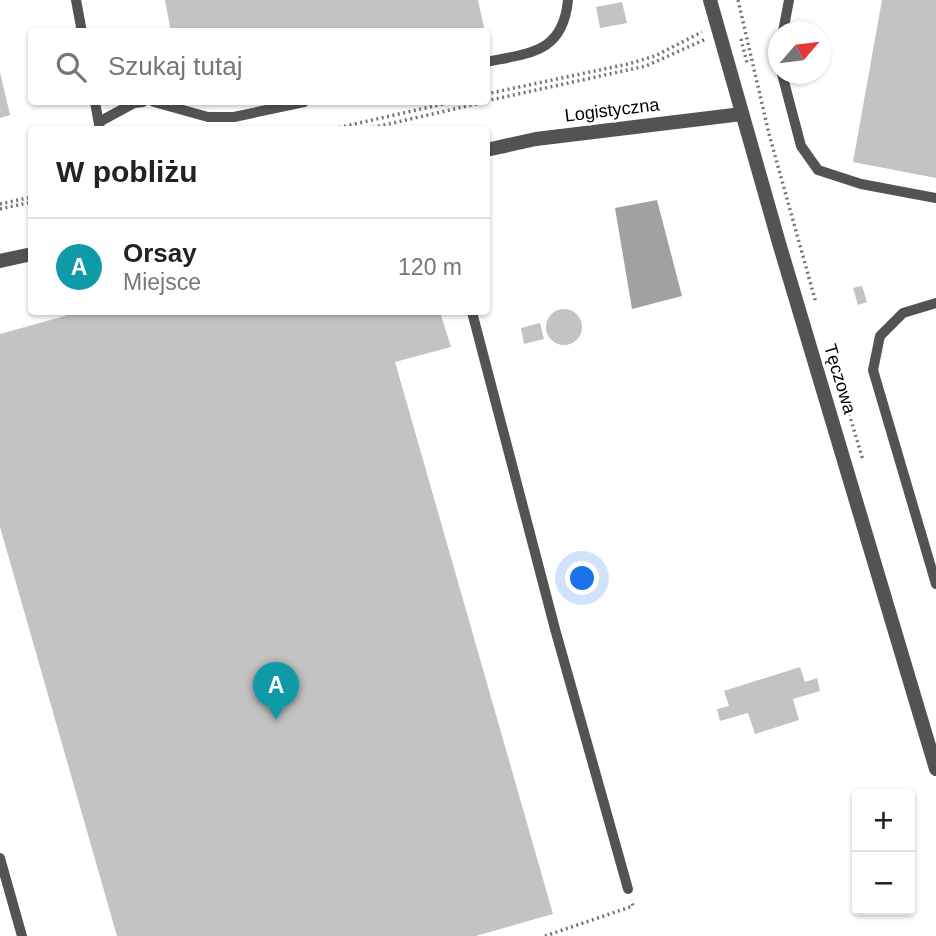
<!DOCTYPE html>
<html lang="pl">
<meta charset="utf-8">
<style>
:root{--surface:#fff;--page:#f2f2f2;--text:#222;--muted:#767676;--line:#e0e0e0;--accent:#ea580c}
body{margin:0;font-family:Arial,sans-serif;background:var(--page);color:var(--text)}
.controls{position:absolute;right:21px;bottom:21px;display:grid;overflow:hidden;border-radius:7px;box-shadow:0 2px 5px #0004}
.controls button{width:63px;height:63px;display:grid;place-items:center;padding:0;border:0;border-bottom:2px solid var(--line);background:var(--surface);color:var(--text);font:35px sans-serif}
.compass{position:absolute;left:768px;top:21px;width:63px;height:63px;border-radius:50%;background:var(--surface);box-shadow:0 2px 5px #0004;rotate:62deg}
.you{position:absolute;left:583px;top:579px;width:24px;height:24px;margin:-18px;border:5px solid #fff;border-radius:50%;background:#1a73e8;box-shadow:0 0 0 10px #1a73e833}
.badge{display:grid;place-items:center;width:46px;height:46px;border-radius:50%;background:var(--accent);color:#fff;font-size:23px;font-weight:700}
.pin{position:absolute;translate:-50% -58px;filter:drop-shadow(0 2px 4px #0008)}
.pin::after{content:'';position:absolute;top:37px;width:24px;height:21px;background:inherit;clip-path:polygon(0 0,100% 0,50% 100%)}
.list{margin:0;padding:0;list-style:none}
h2{display:flex;justify-content:space-between;align-items:center;height:91px;margin:0;padding:0 28px;font-size:30px}
h2 small{font-size:23px;font-weight:400;color:var(--muted)}
.list li{display:grid;grid-template-columns:46px 1fr auto;gap:21px;align-items:center;box-sizing:border-box;height:98px;padding:0 28px;border-top:2px solid var(--line)}
.list b{display:block;font-size:26px;white-space:nowrap}
.list p{margin:0;font-size:23px;white-space:nowrap;color:var(--muted)}
.list em{font-size:23px;font-style:normal;color:var(--muted)}
.icon{flex:none;width:38px;height:38px;fill:none;stroke:currentColor;stroke-width:2;stroke-linecap:round;stroke-linejoin:round}
.map{position:relative;flex:none;width:936px;height:936px;overflow:hidden}
.search{position:absolute;background:var(--surface);box-shadow:0 2px 5px #0004;left:28px;top:28px;width:462px;height:77px;display:flex;align-items:center;gap:18px;box-sizing:border-box;padding:0 24px;border-radius:7px;color:var(--muted);font-size:26px}
.panel{position:absolute;background:var(--surface);box-shadow:0 2px 5px #0004;left:28px;top:126px;width:462px;height:189px;border-radius:7px}
.map>svg:first-child{display:block}
.water{fill:#a1a1a1}
.building{fill:#c3c3c3}
.lines{fill:none;stroke-linecap:round;stroke-linejoin:round}
.path{stroke:#757575;stroke-width:3.5;stroke-dasharray:2 3.5;stroke-linecap:butt}
.service{stroke:#535353;stroke-width:10}
.minor{stroke:#535353;stroke-width:14}
.labels{text-anchor:middle;stroke-width:6;stroke-linejoin:round;paint-order:stroke}
.street-label{font-size:18px;fill:#000;stroke:#fff}
</style>
<div class="map">
<svg width="936" height="936" viewBox="0 0 936 936">
<rect width="100%" height="100%" fill="#fff"/>
<path class="water" d="M657,200L682,296L632,309L615,208Z"/>
<g class="building">
<path d="M165,0H478L485,32H171Z"/>
<path d="M882,0H936V178L853,162Z"/>
<path d="M622,2L627,23L600,28L596,7Z"/>
<path d="M0,72L10,115L0,118Z"/>
<path d="M862,286L867,302L858,305L853,288Z"/>
<circle cx="564" cy="327" r="18"/>
<path d="M79,312H440L451,347L395,362L553,914L476,936H117L0,527V334Z"/>
<path d="M540,323L544,339L524,344L521,328Z"/>
<path d="M800,667L805,682L817,678L820,691L793,699L799,720L755,734L748,713L720,721L717,709L729,706L724,691Z"/>
</g>
<g class="lines">
<g class="path">
<path d="M738,0L769,134L816,303"/>
<path d="M741,39L747,63"/>
<path d="M486,94L628,64L655,56L702,32"/>
<path d="M486,101L646,66L706,39"/>
<path d="M328,130L452,102"/>
<path d="M362,130L485,102"/>
<path d="M0,204L32,197"/>
<path d="M0,209L32,202"/>
<path d="M838,377L863,460"/>
<path d="M545,936L633,906L631,900"/>
</g>
<g class="service">
<path d="M76,0L82,32"/>
<path d="M783,32L789,0"/>
<path d="M778,60V62"/>
<path d="M486,62C530,53 563,53 568,0"/>
<path d="M782,74L801,146L818,170L861,184L936,198"/>
<path d="M95,102L100,130"/>
<path d="M154,102L208,117H234L304,102"/>
<path d="M99,122L134,103L143,102"/>
<path d="M936,303L903,313L880,336L873,370L936,584"/>
<path d="M472,312L555,629L628,889"/>
<path d="M0,858L22,936"/>
</g>
<g class="minor">
<path d="M710,0L779,243L936,769"/>
<path d="M486,150L536,139L742,114"/>
<path d="M0,261L32,254"/>
</g>
</g>
<g class="labels">
<g class="street-label">
<text transform="translate(612 110) rotate(-7)" y="6">Logistyczna</text>
<text transform="translate(840 379) rotate(73)" y="6">Tęczowa</text>
</g>
</g>
</svg>
<div class="controls">
<button>+</button>
<button>−</button>
</div>
<svg class="compass" viewBox="-18 -18 36 36"><path d="M0-13l5 13h-10z" fill="#e53935"/><path d="M0 13l5-13h-10z" fill="#767676"/></svg>
<div class="you"></div>
<div class="pin badge" style="left:276px;top:720px;background:#0f9aa8">A</div>
<div class="search"><svg class="icon" aria-label="search" viewBox="0 0 24 24"><circle cx="10" cy="10" r="6"/><path d="M15 15l6 6"/></svg>Szukaj tutaj</div>
<section class="panel">
<h2>W pobliżu<small></small></h2>
<ul class="list">
<li><span class="badge" style="background:#0f9aa8">A</span><div><b>Orsay</b><p>Miejsce</p></div><em>120 m</em></li>
</ul>
</section>
</div>
